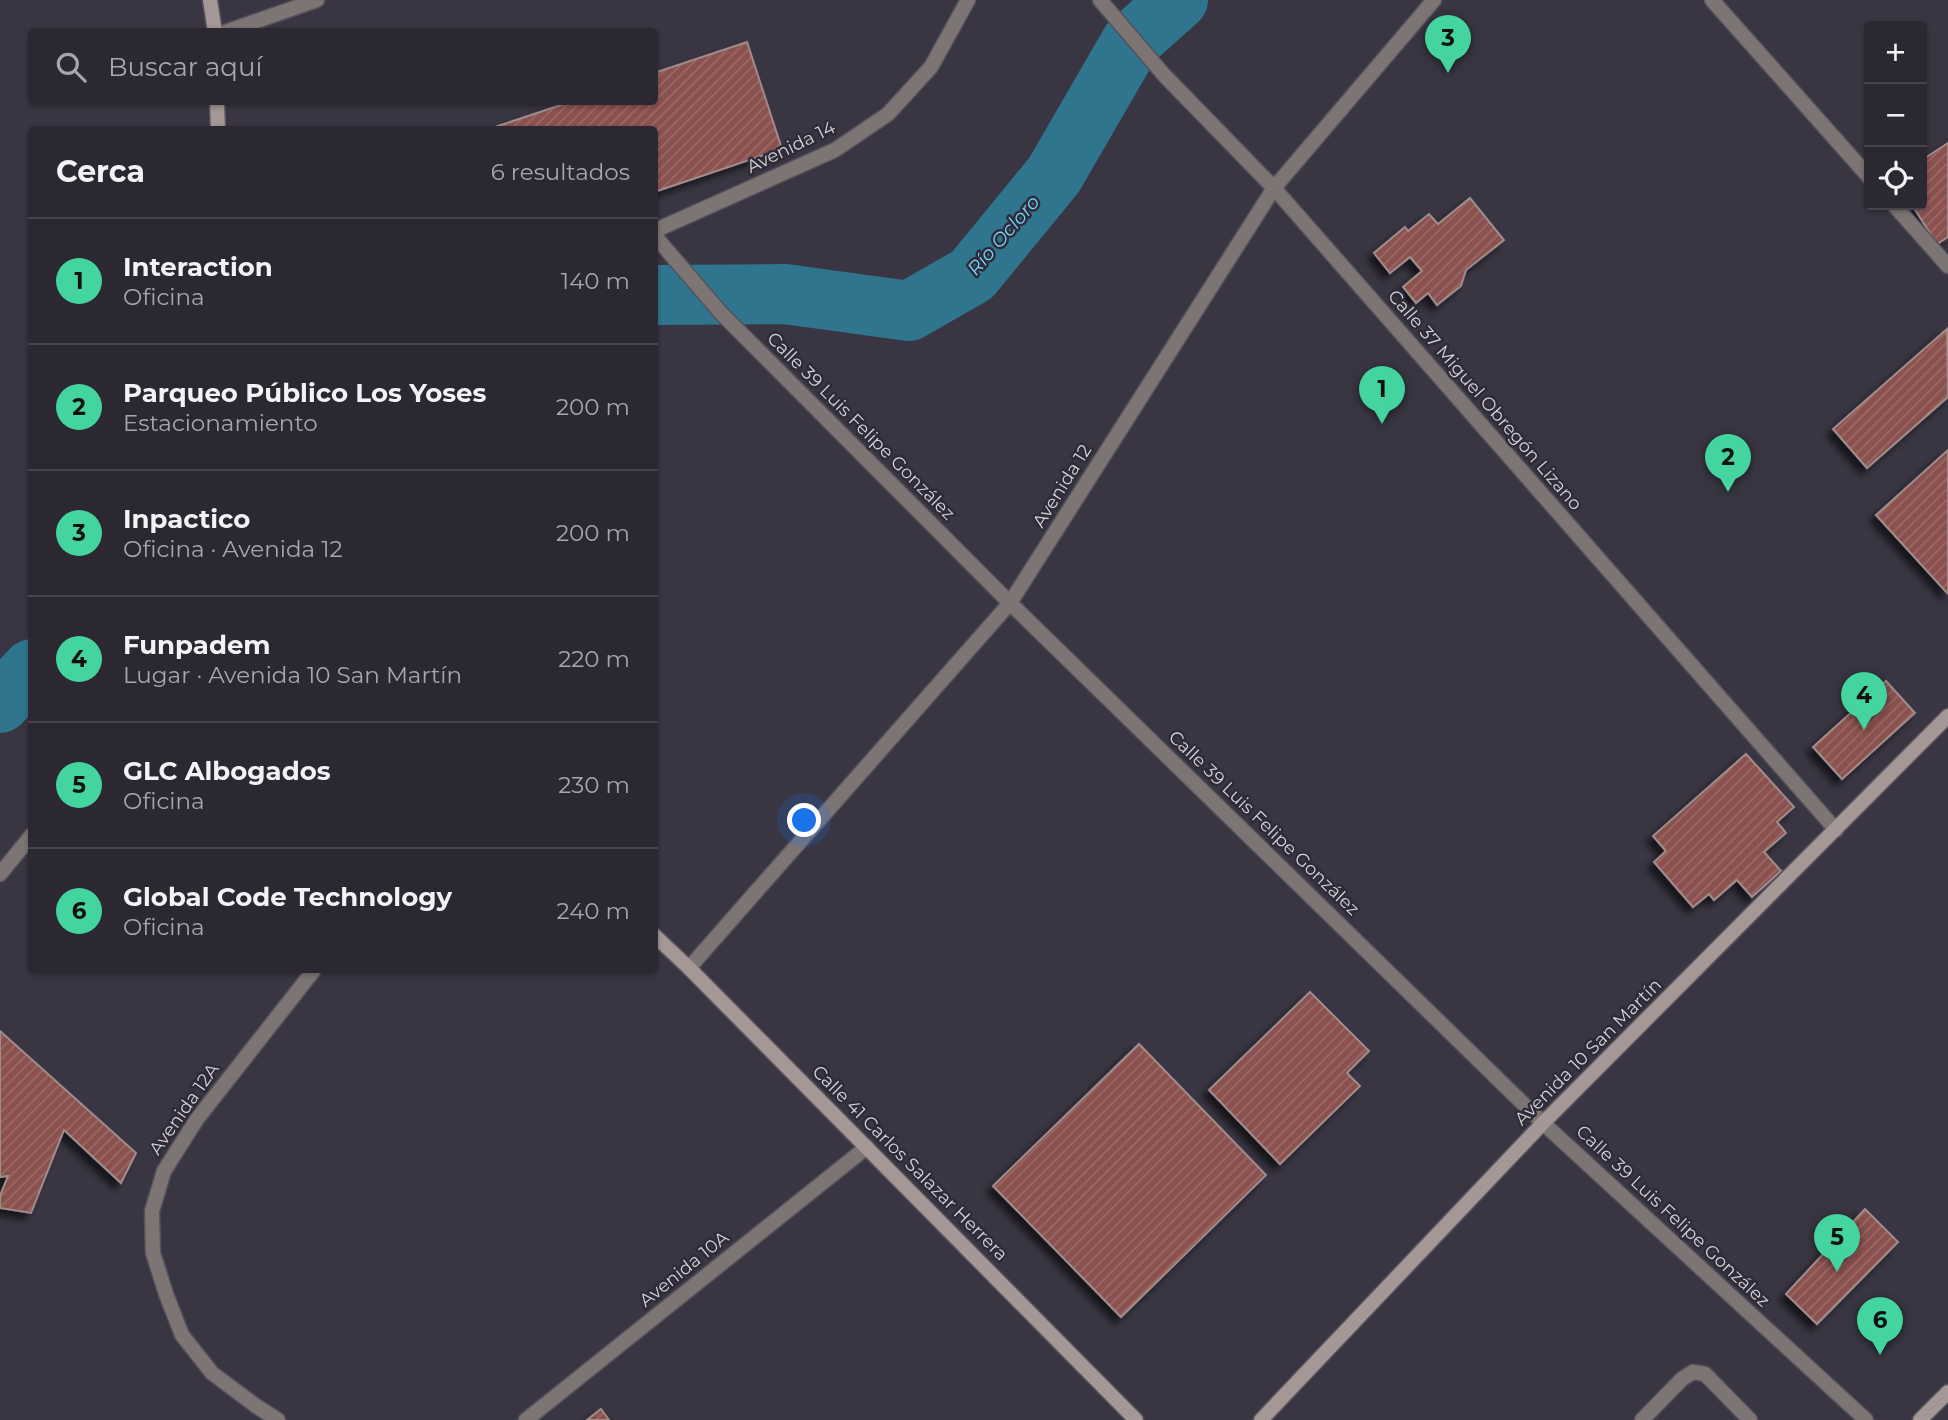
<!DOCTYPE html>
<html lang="es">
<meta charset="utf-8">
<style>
:root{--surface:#2b2832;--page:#33303a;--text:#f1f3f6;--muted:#a6a6ac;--line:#47444d;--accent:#44d49f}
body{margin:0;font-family:Montserrat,sans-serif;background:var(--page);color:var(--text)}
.controls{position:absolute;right:21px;top:21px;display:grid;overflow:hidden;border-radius:7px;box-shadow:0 2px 5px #0004}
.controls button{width:63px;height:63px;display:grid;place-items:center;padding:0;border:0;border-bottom:2px solid var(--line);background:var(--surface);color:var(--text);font:35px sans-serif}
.you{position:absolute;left:805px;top:821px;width:24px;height:24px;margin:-18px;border:5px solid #fff;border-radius:50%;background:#1a73e8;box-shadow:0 0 0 10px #1a73e833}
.badge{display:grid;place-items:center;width:46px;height:46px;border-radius:50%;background:var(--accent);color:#111;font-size:23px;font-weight:700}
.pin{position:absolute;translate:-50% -58px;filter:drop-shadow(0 2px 4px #0008)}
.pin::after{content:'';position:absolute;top:37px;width:24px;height:21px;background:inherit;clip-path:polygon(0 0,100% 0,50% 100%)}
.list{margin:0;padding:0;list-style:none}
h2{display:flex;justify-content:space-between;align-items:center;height:91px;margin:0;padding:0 28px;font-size:30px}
h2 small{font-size:23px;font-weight:400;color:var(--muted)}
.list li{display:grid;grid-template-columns:46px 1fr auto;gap:21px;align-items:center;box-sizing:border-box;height:126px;padding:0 28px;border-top:2px solid var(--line)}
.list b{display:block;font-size:26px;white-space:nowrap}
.list p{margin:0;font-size:23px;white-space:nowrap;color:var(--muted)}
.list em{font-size:23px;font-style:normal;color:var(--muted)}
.icon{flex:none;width:38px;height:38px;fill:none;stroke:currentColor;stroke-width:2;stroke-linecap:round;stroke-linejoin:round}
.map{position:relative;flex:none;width:1948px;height:1420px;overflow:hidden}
.search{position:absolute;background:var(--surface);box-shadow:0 2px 5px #0004;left:28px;top:28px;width:630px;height:77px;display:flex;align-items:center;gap:18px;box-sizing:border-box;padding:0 24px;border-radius:7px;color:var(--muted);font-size:26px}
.panel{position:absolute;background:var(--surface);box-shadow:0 2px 5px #0004;left:28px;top:126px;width:630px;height:847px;border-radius:7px}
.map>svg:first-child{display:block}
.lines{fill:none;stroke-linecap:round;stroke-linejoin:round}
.river{stroke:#2f758d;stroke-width:60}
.building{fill:url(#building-hatch);stroke:#9f8c8b;stroke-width:2;filter:url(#shadow)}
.lane-casing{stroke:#55515d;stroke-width:17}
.street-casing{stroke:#55515d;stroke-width:17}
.secondary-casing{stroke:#55515d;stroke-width:17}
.lane{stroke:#7d7574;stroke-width:14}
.street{stroke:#7d7574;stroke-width:14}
.secondary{stroke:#a49795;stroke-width:14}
.labels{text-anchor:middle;stroke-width:5;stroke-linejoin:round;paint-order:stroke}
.street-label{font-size:18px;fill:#d3d1d9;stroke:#2f2b38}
.water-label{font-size:19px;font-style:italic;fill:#71d7fd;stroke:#2f2b38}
</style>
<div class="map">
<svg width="1948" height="1420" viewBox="0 0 1948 1420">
<defs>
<pattern id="building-hatch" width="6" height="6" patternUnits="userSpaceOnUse" patternTransform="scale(1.75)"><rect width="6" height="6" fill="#8b514f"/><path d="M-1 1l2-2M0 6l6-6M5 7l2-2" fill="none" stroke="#9a6968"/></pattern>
<filter id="shadow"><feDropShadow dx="-6" dy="6" stdDeviation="3.5" flood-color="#0009"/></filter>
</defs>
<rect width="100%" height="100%" fill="#393542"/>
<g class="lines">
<g class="river">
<path d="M654,295L785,294L909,311L972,275L1054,175L1131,42L1178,0"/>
<path d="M0,703L32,669"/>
</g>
</g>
<g class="building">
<path d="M747,42L782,149L654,192V130H486L570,102H654V73Z"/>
<path d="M1948,143V237L1937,244L1912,205H1922V160Z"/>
<path d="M1470,198L1504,240L1466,270L1461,286L1437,305L1428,293L1416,303L1403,287L1422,271L1410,257L1390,273L1374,253L1405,227L1408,231L1429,214L1438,224Z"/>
<path d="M1947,329L1948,397L1867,468L1833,429Z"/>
<path d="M1948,450V594L1876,515Z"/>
<path d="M1886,681L1915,713L1842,779L1813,747Z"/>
<path d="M1746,754L1794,807L1777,822L1786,833L1764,852L1781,871L1752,897L1737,880L1714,900L1709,894L1693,907L1654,862L1666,851L1653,836Z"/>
<path d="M1310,992L1369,1051L1347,1073L1360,1086L1280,1164L1209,1090Z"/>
<path d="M0,1031L136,1153L121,1183L64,1130L31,1213L0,1208V1196L8,1176L0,1177Z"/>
<path d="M1139,1044L1266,1175L1121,1317L993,1186Z"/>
<path d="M1865,1209L1898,1242L1817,1324L1786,1294Z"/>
<path d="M601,1409L609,1420H587Z"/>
</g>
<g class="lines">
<g class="lane-casing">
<path id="lane" d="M1642,1420L1682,1379L1693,1372L1705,1374L1750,1420"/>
</g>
<g class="street-casing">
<g id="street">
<path d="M1100,0L1164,75L1274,188L1836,830"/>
<path d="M1712,0L1869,177"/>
<path d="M225,32L317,0"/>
<path d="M1894,205L1948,266"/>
<path d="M654,231L835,150L888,114L931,67L968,0"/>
<path d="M654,235L721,313L1010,603L1543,1123L1866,1420"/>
<path d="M0,874L32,835"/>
<path d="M689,968L1010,603L1274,188L1434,0"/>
<path d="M278,1420L256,1406L212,1373L182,1335L166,1294L153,1253L152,1211L164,1171L197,1119L314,970"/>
<path d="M526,1420L867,1147"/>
</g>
</g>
<g class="secondary-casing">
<g id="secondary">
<path d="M210,0L215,32"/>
<path d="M217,102L218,130"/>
<path d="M654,935L689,968L1136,1420"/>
<path d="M1261,1420L1543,1123L1948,716"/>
<path d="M1920,1420L1948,1392"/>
</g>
</g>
<use href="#lane" class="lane"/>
<use href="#street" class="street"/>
<use href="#secondary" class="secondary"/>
</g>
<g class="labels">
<g class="street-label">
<text transform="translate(791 147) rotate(-26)" y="6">Avenida 14</text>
<text transform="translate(1485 400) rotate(49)" y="6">Calle 37 Miguel Obregón Lizano</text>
<text transform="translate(861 426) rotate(45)" y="6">Calle 39 Luis Felipe González</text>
<text transform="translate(1062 486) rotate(-58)" y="6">Avenida 12</text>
<text transform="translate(1264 823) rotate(44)" y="6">Calle 39 Luis Felipe González</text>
<text transform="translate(1588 1052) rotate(-45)" y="6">Avenida 10 San Martín</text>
<text transform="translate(184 1109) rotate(-55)" y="6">Avenida 12A</text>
<text transform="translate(910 1163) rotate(45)" y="6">Calle 41 Carlos Salazar Herrera</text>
<text transform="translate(1673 1216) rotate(43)" y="6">Calle 39 Luis Felipe González</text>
<text transform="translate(684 1269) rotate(-39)" y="6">Avenida 10A</text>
</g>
<g class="water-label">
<text transform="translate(1003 235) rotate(-49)" y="7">Río Ocloro</text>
</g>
</g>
</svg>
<div class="controls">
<button>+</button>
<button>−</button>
<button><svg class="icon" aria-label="locate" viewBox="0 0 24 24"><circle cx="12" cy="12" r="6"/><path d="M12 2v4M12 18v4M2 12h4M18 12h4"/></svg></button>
</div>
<div class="you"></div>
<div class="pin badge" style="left:1382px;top:424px">1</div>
<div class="pin badge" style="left:1728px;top:492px">2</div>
<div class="pin badge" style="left:1448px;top:73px">3</div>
<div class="pin badge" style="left:1864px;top:730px">4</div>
<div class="pin badge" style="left:1837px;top:1272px">5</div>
<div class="pin badge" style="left:1880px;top:1355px">6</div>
<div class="search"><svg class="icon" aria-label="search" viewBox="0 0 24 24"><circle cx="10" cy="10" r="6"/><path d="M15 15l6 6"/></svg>Buscar aquí</div>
<section class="panel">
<h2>Cerca<small>6 resultados</small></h2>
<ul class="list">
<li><span class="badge">1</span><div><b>Interaction</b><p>Oficina</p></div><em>140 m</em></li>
<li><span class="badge">2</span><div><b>Parqueo Público Los Yoses</b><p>Estacionamiento</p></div><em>200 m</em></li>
<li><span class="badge">3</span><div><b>Inpactico</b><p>Oficina · Avenida 12</p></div><em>200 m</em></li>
<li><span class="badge">4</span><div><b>Funpadem</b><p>Lugar · Avenida 10 San Martín</p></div><em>220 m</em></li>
<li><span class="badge">5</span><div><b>GLC Albogados</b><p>Oficina</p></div><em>230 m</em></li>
<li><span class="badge">6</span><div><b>Global Code Technology</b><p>Oficina</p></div><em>240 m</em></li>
</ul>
</section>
</div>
